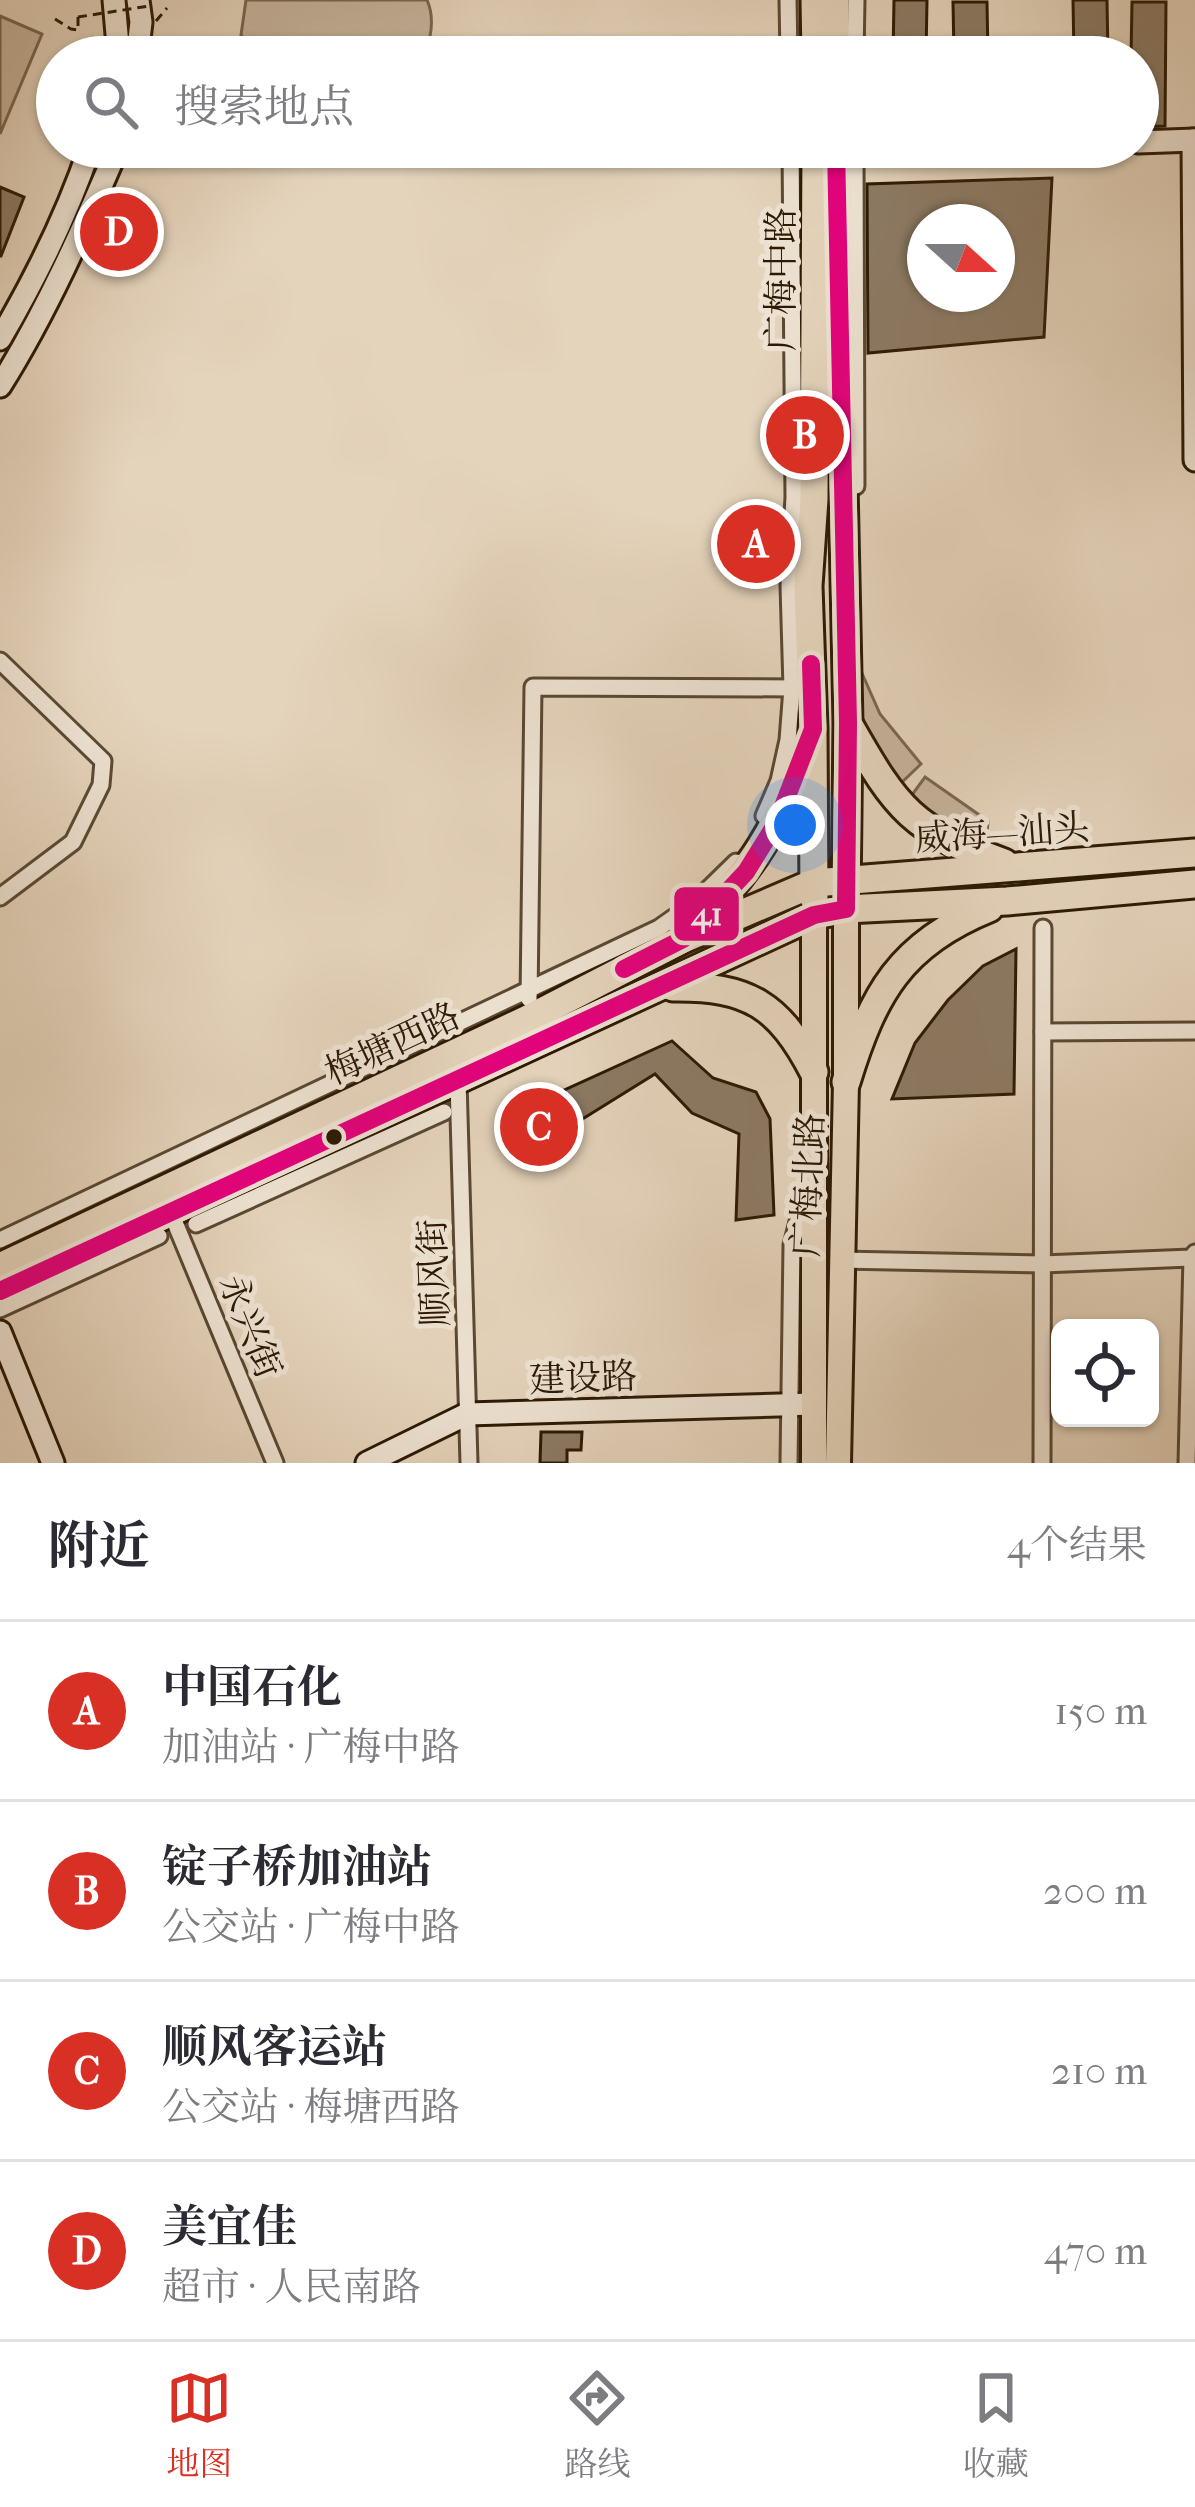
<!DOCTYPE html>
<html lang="zh">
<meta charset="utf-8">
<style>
:root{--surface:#fff;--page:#f7f7f7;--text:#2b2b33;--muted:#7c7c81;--line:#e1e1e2;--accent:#d93025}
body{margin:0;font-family:"IM FELL French Canon","Noto Serif SC",serif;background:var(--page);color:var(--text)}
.controls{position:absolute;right:36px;bottom:36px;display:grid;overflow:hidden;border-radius:18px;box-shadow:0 3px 9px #0004}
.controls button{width:108px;height:108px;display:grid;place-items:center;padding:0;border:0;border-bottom:3px solid var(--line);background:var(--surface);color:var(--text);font:60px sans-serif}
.compass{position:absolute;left:907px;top:204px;width:108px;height:108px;border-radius:50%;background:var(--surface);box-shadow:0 3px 9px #0004;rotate:111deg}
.you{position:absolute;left:795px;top:825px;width:42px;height:42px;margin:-30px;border:9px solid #fff;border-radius:50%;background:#1a73e8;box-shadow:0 0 0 18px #1a73e833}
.badge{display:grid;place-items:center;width:78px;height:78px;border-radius:50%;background:var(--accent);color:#fff;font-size:39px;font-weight:700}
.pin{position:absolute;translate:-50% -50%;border:6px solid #fff;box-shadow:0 3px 12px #0006}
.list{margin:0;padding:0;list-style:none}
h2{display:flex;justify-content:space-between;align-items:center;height:156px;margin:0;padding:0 48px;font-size:51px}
h2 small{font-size:39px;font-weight:400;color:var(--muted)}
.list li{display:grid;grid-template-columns:78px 1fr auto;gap:36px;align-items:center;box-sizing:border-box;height:180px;padding:0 48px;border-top:3px solid var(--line)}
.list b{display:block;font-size:45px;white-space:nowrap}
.list p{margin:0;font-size:39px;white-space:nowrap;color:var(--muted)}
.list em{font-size:39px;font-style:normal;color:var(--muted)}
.icon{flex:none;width:66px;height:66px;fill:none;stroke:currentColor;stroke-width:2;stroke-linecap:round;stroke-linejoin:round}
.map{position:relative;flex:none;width:1195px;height:1463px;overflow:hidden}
.search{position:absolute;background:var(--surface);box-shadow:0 3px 9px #0004;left:36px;right:36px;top:36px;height:132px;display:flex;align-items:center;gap:30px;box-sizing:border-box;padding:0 42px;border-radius:66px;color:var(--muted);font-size:45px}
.sheet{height:876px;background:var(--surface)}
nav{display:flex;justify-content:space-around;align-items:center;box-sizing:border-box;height:168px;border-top:3px solid var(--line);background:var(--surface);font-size:33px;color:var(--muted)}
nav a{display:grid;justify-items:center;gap:6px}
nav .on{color:var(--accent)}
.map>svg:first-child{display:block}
.green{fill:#c6b49d;stroke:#796650;stroke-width:3}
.building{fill:#8c7a64;stroke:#2c1904;stroke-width:3;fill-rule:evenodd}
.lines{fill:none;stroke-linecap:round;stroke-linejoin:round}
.street-casing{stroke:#5a4832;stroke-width:21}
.secondary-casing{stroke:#2c1904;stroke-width:27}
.primary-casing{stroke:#2c1904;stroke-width:30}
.highway-casing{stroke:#2c1904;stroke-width:33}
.path{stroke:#2c1904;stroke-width:3;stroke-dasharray:9 6;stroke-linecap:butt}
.street{stroke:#eee3d3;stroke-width:15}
.secondary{stroke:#eee3d3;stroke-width:21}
.primary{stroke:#e5d4bc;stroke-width:24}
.highway{stroke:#e5d4bc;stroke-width:27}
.path-bridge{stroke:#2c1904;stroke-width:3;stroke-dasharray:9 6;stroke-linecap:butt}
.bus-1-casing{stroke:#eee3d3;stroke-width:27}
.bus-1{stroke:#e5007d;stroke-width:18}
.bus-dot{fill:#2c1904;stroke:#eee3d3;stroke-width:4.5}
.labels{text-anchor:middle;stroke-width:10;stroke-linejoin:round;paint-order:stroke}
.street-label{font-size:36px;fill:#2c1904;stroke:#eee3d3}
.line-badge{stroke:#eee3d3;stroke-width:4.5}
.badge-label{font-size:33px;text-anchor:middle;font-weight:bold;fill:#fff}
</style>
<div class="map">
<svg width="1195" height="1463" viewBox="0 0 1195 1463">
<rect width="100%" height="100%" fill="#e5d4bc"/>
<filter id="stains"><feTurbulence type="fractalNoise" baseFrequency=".00167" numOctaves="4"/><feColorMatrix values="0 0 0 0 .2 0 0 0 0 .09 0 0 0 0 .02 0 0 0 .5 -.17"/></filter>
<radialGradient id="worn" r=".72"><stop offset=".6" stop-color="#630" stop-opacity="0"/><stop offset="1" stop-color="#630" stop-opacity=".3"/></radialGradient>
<g class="green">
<path d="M246,0H427C435,18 431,39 424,57H257L241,35Z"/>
<path d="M0,16L42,34L0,134Z"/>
<path d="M861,671L880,714L921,764L899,785C881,754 846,709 861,671Z"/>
<path d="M925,777L988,821L987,834C957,836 933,817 909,799Z"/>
</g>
<g class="building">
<path d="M894,0H927L926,57H893Z"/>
<path d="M1073,0H1107L1108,57H1074Z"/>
<path d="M953,2H987L988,57H954Z"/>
<path d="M1132,2H1166L1165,126L1138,127V57H1131Z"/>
<path d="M1052,178L1044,337L868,353L867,184ZM925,222H997V294H925Z"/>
<path d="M0,187L24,197L1,256H0Z"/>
<path d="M748,514H780L778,572H744V575H733V530L747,531Z"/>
<path d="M1016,949L1014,1094L892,1099L915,1043L948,1000L983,966Z"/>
<path d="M672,1041L713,1078L756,1092L770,1119L774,1215L736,1220L739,1134L692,1113L655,1074L523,1156L503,1118Z"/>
<path d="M541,1432H582L581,1450H567V1463H540Z"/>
</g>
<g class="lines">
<g class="street-casing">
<g id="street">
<path d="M788,0L789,57"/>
<path d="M855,57L856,0"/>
<path d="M855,147L856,486"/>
<path d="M0,661L103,761L101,785L73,842L0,897"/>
<path d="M764,816L779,781L788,740L792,688L789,586L794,497L791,147"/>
<path d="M529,999L533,687L797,688"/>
<path d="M1043,1032L1195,1031"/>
<path d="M458,1081L469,1463"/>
<path d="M171,1213L275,1463"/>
<path d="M196,1224L444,1112"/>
<path d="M0,1240L659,928L693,904L736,862"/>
<path d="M840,1260L1043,1264L1191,1258L1195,1253"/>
<path d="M0,1309L159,1236"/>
<path d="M789,1463L792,1245L806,1190"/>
<path d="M1042,1463L1043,928"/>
<path d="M1187,1463L1192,1257"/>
</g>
</g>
<g class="secondary-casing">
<g id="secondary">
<path d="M114,0L119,57"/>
<path d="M137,57L141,22L138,0"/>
<path d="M1193,140L1195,460"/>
<path d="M1138,142L1195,140"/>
<path d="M739,147L817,157"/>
<path d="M836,155L1025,147"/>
<path d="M0,339C35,279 68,213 90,147"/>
<path d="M0,386C47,311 83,229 118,147"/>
<path d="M0,1332L53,1463"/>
<path d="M367,1463L467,1414L814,1404"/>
</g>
</g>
<g class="primary-casing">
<g id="primary">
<path d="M814,1463V915"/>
<path d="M838,1463L846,1082V909"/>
</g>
</g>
<g class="highway-casing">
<g id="highway">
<path d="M815,0L816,57"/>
<path d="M835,0V57"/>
<path d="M836,147L848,723L846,899"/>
<path d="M850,727C897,810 913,830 1004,863"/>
<path d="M814,898L813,729L808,586L814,499L816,147"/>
<path d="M694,929C752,869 778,828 806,750"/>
<path d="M673,987C749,986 779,1005 814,1072"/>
<path d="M846,1082C873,994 900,944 989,908"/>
<path d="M0,1267L528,1019L683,939L814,883L1195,853"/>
<path d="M0,1291L814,915L846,909L1007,901L1195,884"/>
</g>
</g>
<g class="path">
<path d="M55,19L71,29L78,30V17"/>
<path d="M156,21L167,8"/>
</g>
<use href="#street" class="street"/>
<use href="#secondary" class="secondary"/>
<use href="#primary" class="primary"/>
<use href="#highway" class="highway"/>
<g class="path-bridge">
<path d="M78,17L149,6"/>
<path d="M816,57L870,56"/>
</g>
<g class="bus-1-casing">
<g id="bus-1">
<path d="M624,969L683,939L746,872L777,822L813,729L811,664"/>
<path d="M0,1291L814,915L846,909L848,723L836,147"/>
</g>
</g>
<use href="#bus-1" class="bus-1"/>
</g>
<circle class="bus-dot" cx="334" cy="1137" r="10"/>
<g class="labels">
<g class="street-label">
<text transform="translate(780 279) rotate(-90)" y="13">广梅中路</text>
<text transform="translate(1002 832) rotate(-4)" y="13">威海—汕头</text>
<text transform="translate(392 1043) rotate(-25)" y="13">梅塘西路</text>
<text transform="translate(807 1185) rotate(-88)" y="13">广梅北路</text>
<text transform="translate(433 1273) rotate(-92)" y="13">顺风街</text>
<text transform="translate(251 1326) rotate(68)" y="13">永兴街</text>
<text transform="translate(583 1377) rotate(-2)" y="13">建设路</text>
</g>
</g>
<rect class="line-badge" x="672" y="885" width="69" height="58" rx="12" fill="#e5007d"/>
<g class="badge-label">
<text x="707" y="925">41</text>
</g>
<rect width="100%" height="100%" filter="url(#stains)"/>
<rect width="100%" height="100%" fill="url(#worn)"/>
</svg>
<div class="controls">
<button><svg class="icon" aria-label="locate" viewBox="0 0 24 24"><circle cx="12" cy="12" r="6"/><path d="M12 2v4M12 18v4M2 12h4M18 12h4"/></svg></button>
</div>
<svg class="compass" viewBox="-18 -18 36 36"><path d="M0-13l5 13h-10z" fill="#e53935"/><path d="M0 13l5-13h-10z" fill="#7c7c81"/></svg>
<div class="you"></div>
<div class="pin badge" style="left:756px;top:544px">A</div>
<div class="pin badge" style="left:805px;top:435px">B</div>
<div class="pin badge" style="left:539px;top:1127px">C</div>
<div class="pin badge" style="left:119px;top:232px">D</div>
<div class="search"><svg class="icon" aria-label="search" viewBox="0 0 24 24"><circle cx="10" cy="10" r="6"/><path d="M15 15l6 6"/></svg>搜索地点</div>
</div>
<section class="sheet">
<h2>附近<small>4个结果</small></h2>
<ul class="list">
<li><span class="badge">A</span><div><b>中国石化</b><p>加油站 · 广梅中路</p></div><em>150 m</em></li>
<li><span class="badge">B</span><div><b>锭子桥加油站</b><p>公交站 · 广梅中路</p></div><em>200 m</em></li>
<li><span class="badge">C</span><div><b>顺风客运站</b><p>公交站 · 梅塘西路</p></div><em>210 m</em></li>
<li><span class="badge">D</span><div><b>美宜佳</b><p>超市 · 人民南路</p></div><em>470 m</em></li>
</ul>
</section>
<nav>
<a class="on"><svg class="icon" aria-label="map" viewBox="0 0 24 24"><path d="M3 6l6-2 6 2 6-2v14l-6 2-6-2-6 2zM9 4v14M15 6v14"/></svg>地图</a>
<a><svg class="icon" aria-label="directions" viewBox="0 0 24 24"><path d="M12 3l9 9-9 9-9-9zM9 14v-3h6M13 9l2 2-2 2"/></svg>路线</a>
<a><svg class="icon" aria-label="saved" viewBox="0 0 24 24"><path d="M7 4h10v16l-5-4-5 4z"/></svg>收藏</a>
</nav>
